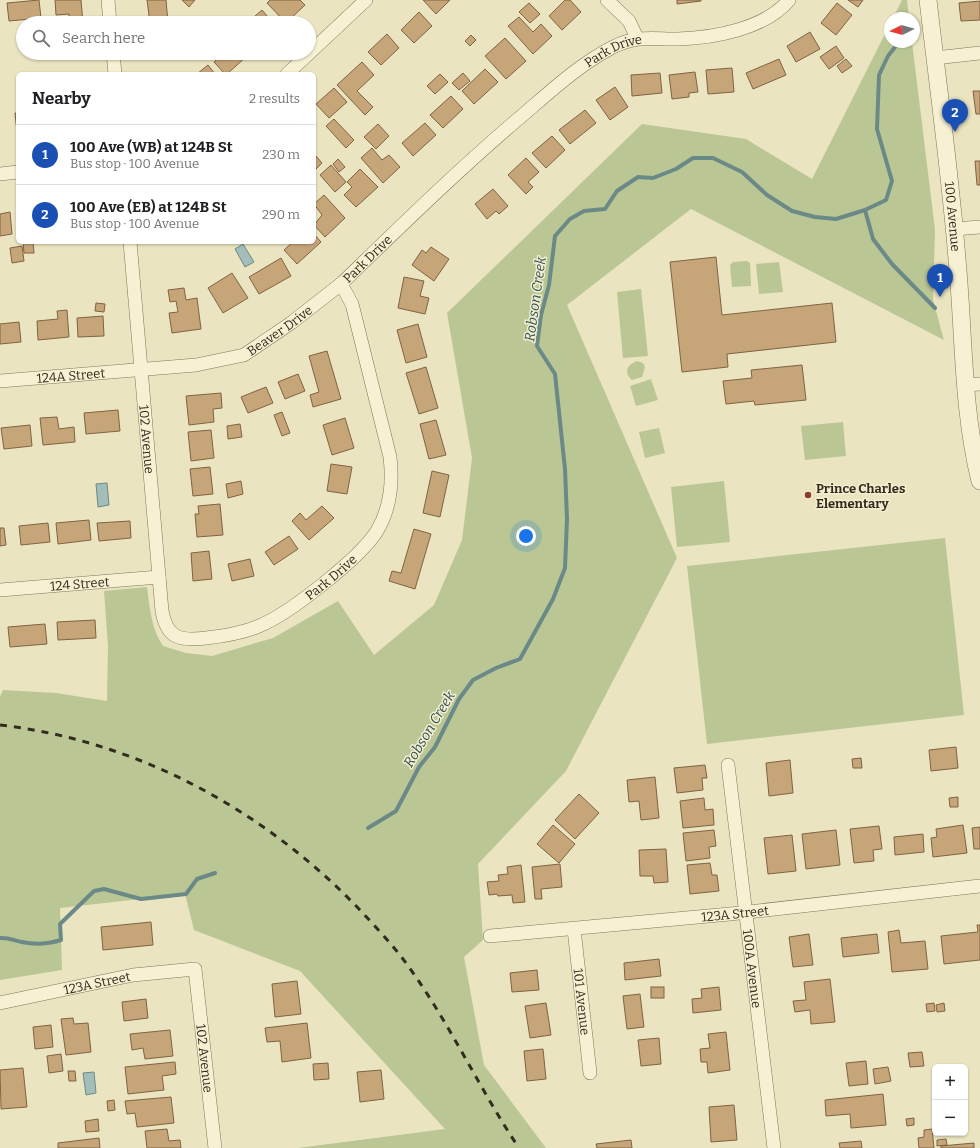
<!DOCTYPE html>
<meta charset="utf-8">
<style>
:root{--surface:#fff;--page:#f6f6f6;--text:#202124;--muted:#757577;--line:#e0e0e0;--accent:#7c3aed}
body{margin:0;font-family:Bitter,serif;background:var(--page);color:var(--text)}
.controls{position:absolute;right:12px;bottom:12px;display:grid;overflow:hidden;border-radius:6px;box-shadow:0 1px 3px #0004}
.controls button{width:36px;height:36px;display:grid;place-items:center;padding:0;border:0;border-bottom:1px solid var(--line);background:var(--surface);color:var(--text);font:20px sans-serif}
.compass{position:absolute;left:884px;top:12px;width:36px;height:36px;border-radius:50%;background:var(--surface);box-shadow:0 1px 3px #0004;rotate:264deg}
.you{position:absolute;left:526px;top:536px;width:14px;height:14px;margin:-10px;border:3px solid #fff;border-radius:50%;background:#1a73e8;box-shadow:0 0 0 6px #1a73e833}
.badge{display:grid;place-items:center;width:26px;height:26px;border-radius:50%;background:var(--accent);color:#fff;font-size:13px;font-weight:700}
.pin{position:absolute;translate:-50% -33px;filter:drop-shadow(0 1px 2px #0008)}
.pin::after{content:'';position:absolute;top:21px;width:14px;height:12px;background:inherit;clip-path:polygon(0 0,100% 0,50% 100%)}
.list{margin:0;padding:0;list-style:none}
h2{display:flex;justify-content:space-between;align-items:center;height:52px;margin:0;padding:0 16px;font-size:17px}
h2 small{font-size:13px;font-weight:400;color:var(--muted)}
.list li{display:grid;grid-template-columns:26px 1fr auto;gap:12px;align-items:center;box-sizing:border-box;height:60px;padding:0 16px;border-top:1px solid var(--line)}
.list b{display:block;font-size:15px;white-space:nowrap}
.list p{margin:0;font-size:13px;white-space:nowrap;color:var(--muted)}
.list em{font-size:13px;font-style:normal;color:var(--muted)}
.icon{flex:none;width:22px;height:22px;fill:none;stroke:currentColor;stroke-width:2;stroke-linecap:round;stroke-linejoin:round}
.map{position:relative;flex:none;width:980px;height:1148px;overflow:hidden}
.search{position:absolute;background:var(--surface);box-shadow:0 1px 3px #0004;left:16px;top:16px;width:300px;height:44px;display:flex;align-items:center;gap:10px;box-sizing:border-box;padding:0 14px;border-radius:22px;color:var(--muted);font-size:15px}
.panel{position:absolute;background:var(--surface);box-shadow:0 1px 3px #0004;left:16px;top:72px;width:300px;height:172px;border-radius:6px}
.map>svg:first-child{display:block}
.green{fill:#bac795}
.water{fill:#a3bdb9;stroke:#6b8a87}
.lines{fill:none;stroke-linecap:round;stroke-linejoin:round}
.stream{stroke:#6b8a87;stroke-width:4}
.building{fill:#c6a579;stroke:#806341}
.minor-casing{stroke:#82755a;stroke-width:14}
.tertiary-casing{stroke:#82755a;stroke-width:18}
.minor{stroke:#f6f1d3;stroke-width:13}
.tertiary{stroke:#f6f1d3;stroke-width:17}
.rail{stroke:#332b1d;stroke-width:3;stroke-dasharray:7 7;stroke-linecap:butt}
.poi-dot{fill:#8d3b2e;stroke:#f2eecf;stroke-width:1.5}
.labels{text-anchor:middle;stroke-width:3;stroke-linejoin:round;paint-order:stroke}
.street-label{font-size:13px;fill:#332b1d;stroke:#f2eecf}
.poi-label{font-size:13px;font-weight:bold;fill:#332b1d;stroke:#f2eecf;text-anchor:start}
.water-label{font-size:14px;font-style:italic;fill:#2d4f52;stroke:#f2eecf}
</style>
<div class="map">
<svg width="980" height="1148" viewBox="0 0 980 1148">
<rect width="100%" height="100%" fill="#eae4c0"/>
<g class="green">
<path d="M902,0H907L909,18H893Z"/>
<path d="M890,24V42H912L935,230L933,300L944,340L691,209L567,305L677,558L566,771L478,864L483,940L464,957L484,1065L546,1148H298L445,1129L300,971L194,930L185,894L60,908L62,970L0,980V697L3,690L56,693L107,701L108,646L104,591L147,587C150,609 151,628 163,646L186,653L212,656L273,638L338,601L374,655L434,605L462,540L472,458L447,313L642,124L746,139L812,179Z"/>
<path d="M733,262L747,261L750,263L751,286L732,287L730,265Z"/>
<path d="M779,262L783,292L759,294L756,264Z"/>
<path d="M641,289L648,356L623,358L617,292Z"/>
<path d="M637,361L643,363L645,367L642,377L632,380C623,372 627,365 637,361Z"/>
<path d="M651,379L658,400L636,406L630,386Z"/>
<path d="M843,422L846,456L805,460L801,426Z"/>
<path d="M659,428L665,453L645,458L639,432Z"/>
<path d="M724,481L730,542L677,547L671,487Z"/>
<path d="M945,538L964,715L707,744L687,566Z"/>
</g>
<g class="water">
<path d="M243,244L254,262L245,267L235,249Z"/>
<path d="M107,483L109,505L98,507L96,484Z"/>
<path d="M94,1072L96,1093L86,1095L83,1073Z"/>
</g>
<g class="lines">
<g class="stream">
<path d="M865,210L873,239L892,264L935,308"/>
<path d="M368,828L396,811L419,767L435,747L459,699L473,680L496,668L520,659L553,599L565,568L567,519L565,469L555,374L537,346L541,315L549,285L555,236L570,219L584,211L605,209L617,191L638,177L653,178L676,169L693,158H713L742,172L767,195L792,211L815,217L836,219L865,210L886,200L892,181L877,129L879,75L888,56L899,42"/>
<path d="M0,938C8,937 15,941 22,942C35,945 48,944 61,940L60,924L94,891L104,889L141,899L186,894L197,879L215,873"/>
</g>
</g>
<g class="building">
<path d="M39,0L41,18L9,21L7,3Z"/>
<path d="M55,0H81L83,23H69V14L56,15Z"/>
<path d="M147,0H166L168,23H150Z"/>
<path d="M182,0H195L189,7Z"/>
<path d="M270,0H300L305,5L286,23L267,3Z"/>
<path d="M423,0H450L436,14Z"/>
<path d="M565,0H570L581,12L562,30L549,16Z"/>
<path d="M677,0H701V1L677,4Z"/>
<path d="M848,0H863L858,7Z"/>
<path d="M980,1V20L961,21L959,3Z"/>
<path d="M529,3L540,14L530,23L519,12Z"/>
<path d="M837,3L852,15L836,35L821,23Z"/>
<path d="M262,10L273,23H247Z"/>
<path d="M419,12L432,26L414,43L401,30Z"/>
<path d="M519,17L533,32L541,24L552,36L533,54L508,26Z"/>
<path d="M810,32L820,49L796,62L787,46Z"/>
<path d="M387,34L399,48L381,65L368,52Z"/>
<path d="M471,35L476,40L470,46L465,41Z"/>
<path d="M505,38L526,61L506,79L485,56Z"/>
<path d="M836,46L844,58L829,69L820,57Z"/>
<path d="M224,53H245L247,56L227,74H225L214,62Z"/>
<path d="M779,59L786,75L753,89L746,73Z"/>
<path d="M846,59L852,66L842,73L837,66Z"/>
<path d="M362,62L374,75L357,91L373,107L365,115L337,85Z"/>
<path d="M208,65L215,74H197Z"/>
<path d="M732,68L734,92L708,94L706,70Z"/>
<path d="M485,69L498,82L474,104L462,91Z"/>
<path d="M695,72L698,92L689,93V97L672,99L669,75Z"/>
<path d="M463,73L470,81L459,90L452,83Z"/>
<path d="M660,73L662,93L632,96L631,75Z"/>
<path d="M440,74L448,82L435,94L427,86Z"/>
<path d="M615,87L628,107L610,120L596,100Z"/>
<path d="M334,88L347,102L329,118L316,104Z"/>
<path d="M973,91H980V114H976Z"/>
<path d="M451,96L463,109L443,128L430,115Z"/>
<path d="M585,110L596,123L570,144L559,130Z"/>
<path d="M15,113H18V132H17Z"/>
<path d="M334,119L354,140L346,148L326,126Z"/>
<path d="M425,123L436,135L413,156L402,143Z"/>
<path d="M378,124L389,136L376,149L364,137Z"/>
<path d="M552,136L565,150L546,168L532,153Z"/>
<path d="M372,148L382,160L389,155L400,167L383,183L361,158Z"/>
<path d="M316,156L322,163L316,169L314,167Z"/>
<path d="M526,158L539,172L528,182L533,187L526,194L508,175Z"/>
<path d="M338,159L345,167L339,172L333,164Z"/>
<path d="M975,161H980V185H977Z"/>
<path d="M331,165L346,182L335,192L320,175Z"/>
<path d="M360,169L378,187L356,207L344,195L352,187L347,182Z"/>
<path d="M493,189L508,206L499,214L496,211L487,219L475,204Z"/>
<path d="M324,195L345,218L325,237L314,225L322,215L314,204Z"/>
<path d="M10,212L12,234L0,236V214Z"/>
<path d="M314,234L321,242L297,264L284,250L293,242H314Z"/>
<path d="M23,242H33L34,253H24Z"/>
<path d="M22,246L24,261L12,263L10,248Z"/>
<path d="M431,247L449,259L434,281L412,265L422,250L426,253Z"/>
<path d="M716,257L722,315L832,303L836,342L727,354L728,367L682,372L670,262Z"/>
<path d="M281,258L291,276L259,294L249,277Z"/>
<path d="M232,273L248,298L223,313L208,288Z"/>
<path d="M404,277L424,281L420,296L429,298L425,314L398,308Z"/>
<path d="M184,288L186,300L197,298L201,329L172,333L169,313L178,312L176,301L170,302L168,290Z"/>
<path d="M96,303L105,304L104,312L95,311Z"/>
<path d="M67,310L69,337L38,340L37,321L58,319L57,311Z"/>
<path d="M103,316L104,336L78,337L77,318Z"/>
<path d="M19,322L21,342L0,344V324Z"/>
<path d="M418,324L427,357L406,363L397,330Z"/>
<path d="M327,351L341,399L313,407L310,395L319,392L309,356Z"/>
<path d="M802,365L806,400L755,405L754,401L726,404L723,381L752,378L751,370Z"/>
<path d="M426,367L438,408L419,414L406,373Z"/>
<path d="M298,374L305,391L285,399L278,382Z"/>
<path d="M266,387L273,403L248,413L241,397Z"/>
<path d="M221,393L222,408L213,409L214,422L189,425L186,396Z"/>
<path d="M118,410L120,431L86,434L84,413Z"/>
<path d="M282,412L290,433L282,436L274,415Z"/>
<path d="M57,417L59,429L74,427L75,442L43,445L40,418Z"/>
<path d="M345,418L354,448L332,455L323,425Z"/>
<path d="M436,420L446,455L429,459L420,424Z"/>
<path d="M240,424L242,437L228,439L227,426Z"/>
<path d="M30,425L32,446L4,449L1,428Z"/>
<path d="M211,430L214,458L191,461L188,432Z"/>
<path d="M331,464L352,467L347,494L327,491Z"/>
<path d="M210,467L213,494L193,496L190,469Z"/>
<path d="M432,471L449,475L440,517L423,513Z"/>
<path d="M241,481L243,494L228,498L226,484Z"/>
<path d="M220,504L223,535L197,537L195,514H199L198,506Z"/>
<path d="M322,506L334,518L309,540L292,521L300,513L306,520Z"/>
<path d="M89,520L91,540L58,544L56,523Z"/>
<path d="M130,521L131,538L99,541L97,523Z"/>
<path d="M48,523L50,542L21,545L19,526Z"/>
<path d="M0,528H4L6,545L0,546Z"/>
<path d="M414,529L431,534L415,589L389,581L392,571L401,573Z"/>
<path d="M289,536L298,549L274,565L265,552Z"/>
<path d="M209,551L212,579L193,581L191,553Z"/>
<path d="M250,559L254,576L232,581L228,564Z"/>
<path d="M95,620L96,638L58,640L57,622Z"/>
<path d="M45,624L47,644L10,647L8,627Z"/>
<path d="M956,747L958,768L931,771L929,750Z"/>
<path d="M861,758L862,768H853L852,759Z"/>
<path d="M790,760L793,793L769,796L766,763Z"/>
<path d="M705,765L707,778H702L703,790L677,793L674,768Z"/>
<path d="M655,777L659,818L641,820L639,801L629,802L627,780Z"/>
<path d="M579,794L599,813L575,839L555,820Z"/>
<path d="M958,797V807H950L949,798Z"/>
<path d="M704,798L705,810L713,809L714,825L683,828L680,801Z"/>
<path d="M553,825L575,844L559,863L537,844Z"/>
<path d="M963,825L967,853L933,857L931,838L937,837L936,829Z"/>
<path d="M879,826L882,849L873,850L874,861L854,863L850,829Z"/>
<path d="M980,827V849H974L972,828Z"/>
<path d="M714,830L716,846L709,847L710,858L686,861L683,833Z"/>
<path d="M836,830L840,865L806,869L802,834Z"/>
<path d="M923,834L924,852L895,855L894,837Z"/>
<path d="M792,835L796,871L768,874L764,838Z"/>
<path d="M666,849L668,882L654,883L653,876H640L639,850Z"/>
<path d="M710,863L712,875H717L719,891L690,894L687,865Z"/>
<path d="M560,864L562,887L541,889L542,899H535L532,867Z"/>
<path d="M521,865L525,902L513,903L512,895L498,896L497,894L489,895L487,882L499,881L498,875L508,874L507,867Z"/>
<path d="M151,922L153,945L103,950L101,927Z"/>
<path d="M977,925H980V960L944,964L941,936L978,932Z"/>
<path d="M899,930L901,943L925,941L928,969L892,972L888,932Z"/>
<path d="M809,934L813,965L793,967L789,937Z"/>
<path d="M877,934L879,953L843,957L841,938Z"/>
<path d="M659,959L661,976L625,980L624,963Z"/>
<path d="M537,970L539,990L512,992L510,973Z"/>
<path d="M830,979L835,1022L811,1024L810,1010L795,1012L793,1001L806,1000L804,982Z"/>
<path d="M297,981L301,1014L275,1017L272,984Z"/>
<rect x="651" y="987" width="13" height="11"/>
<path d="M719,987L721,1010L693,1013L692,999L702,998L701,989Z"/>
<path d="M640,994L644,1027L627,1029L623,996Z"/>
<path d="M146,999L148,1018L124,1021L122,1002Z"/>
<path d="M546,1003L551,1035L530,1038L525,1006Z"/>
<path d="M934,1003L935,1011L927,1012L926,1004Z"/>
<path d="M944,1003L945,1011L937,1012L936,1005Z"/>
<path d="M73,1018L74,1024L88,1023L91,1052L66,1055L61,1019Z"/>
<path d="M307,1023L311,1058L282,1062L280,1041L267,1042L265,1028Z"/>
<path d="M51,1025L53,1047L35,1049L33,1027Z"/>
<path d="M170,1030L173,1056L145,1059L143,1048L132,1050L130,1034Z"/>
<path d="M726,1032L730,1070L708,1073L707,1062H701L700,1049L710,1048L708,1034Z"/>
<path d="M659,1038L661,1064L641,1066L638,1040Z"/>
<path d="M543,1049L546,1079L527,1081L524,1051Z"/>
<path d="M922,1052L924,1066L910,1067L908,1053Z"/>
<path d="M61,1054L63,1071L49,1073L47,1056Z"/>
<path d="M866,1061L868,1084L849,1086L846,1063Z"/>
<path d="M175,1062L176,1074L162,1076L164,1090L128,1094L125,1067Z"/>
<path d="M328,1063L329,1079L314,1080L313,1064Z"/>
<path d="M888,1067L891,1081L875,1084L873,1069Z"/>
<path d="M23,1068L27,1107L1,1109L0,1070Z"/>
<path d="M381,1070L384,1099L360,1102L357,1072Z"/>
<path d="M68,1071H75L76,1081H69Z"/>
<path d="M883,1094L886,1125L851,1128L850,1114L826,1116L825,1100Z"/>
<path d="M171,1097L174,1123L137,1127L135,1113L127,1114L125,1101Z"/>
<path d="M114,1100L115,1110L108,1111L107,1101Z"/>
<path d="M734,1105L737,1140L711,1142L709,1107Z"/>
<path d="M914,1118V1125L907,1126L906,1119Z"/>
<path d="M98,1119L99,1131L86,1132L85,1121Z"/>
<path d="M167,1129L169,1141L180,1140L181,1148H147L145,1131Z"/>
<path d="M932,1129L934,1148H919L918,1138L924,1137V1130Z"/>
<path d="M99,1138L100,1148H58V1143Z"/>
<path d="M946,1139L947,1145L937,1146V1140Z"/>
<path d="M631,1140L632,1148H597L596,1144Z"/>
<path d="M861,1141L862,1148H840L839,1143Z"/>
<path d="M974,1143V1148H941V1146Z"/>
</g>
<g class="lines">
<g class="minor-casing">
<g id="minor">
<path d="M108,0L110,23"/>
<path d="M607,0L629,21L637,38"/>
<path d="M113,53L115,74"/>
<path d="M935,58L980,53"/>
<path d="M287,74L366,0"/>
<path d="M0,174L18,172"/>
<path d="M954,229L980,227"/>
<path id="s1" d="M130,242L162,611C167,639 180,641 206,638C223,636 243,633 259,626C289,614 360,558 377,531C390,509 393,482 390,457L352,304L341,284C401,226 460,168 524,114C552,90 580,64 613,47C638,35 652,39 678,39C713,38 765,29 789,0"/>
<path id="s2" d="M0,381L196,365L244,355L291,323L341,284"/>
<path d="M967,385L980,384"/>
<path id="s3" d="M0,590L159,577"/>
<path id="s4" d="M728,765L774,1148"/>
<path id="s5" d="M574,929L590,1073"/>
<path id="s6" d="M490,936L730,914L980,886"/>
<path id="s7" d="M0,1003L133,975L195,969L215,1148"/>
</g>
</g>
<g class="tertiary-casing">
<g id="tertiary">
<path id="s8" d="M928,0C938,86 950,172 957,259C964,332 962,409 980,481"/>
</g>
</g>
<use href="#minor" class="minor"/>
<use href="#tertiary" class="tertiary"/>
<path class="rail" d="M0,725C138,741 264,810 359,909C374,925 390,942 403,959C448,1019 478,1087 519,1148"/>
</g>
<circle class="poi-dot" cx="808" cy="495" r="4"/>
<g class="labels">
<g class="street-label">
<text dy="5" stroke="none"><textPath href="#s1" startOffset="1255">Park Drive</textPath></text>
<text dy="5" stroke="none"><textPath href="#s8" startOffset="218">100 Avenue</textPath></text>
<text dy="5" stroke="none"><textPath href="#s1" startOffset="931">Park Drive</textPath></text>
<text dy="5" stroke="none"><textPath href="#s2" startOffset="289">Beaver Drive</textPath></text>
<text dy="5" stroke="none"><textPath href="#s2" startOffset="71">124A Street</textPath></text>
<text dy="5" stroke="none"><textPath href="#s1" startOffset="198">102 Avenue</textPath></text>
<text dy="5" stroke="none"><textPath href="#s1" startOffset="572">Park Drive</textPath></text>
<text dy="5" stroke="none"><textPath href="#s3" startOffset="80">124 Street</textPath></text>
<text dy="5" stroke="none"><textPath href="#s6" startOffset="246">123A Street</textPath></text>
<text dy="5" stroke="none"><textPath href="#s4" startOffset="205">100A Avenue</textPath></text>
<text dy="5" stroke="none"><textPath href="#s7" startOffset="99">123A Street</textPath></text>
<text dy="5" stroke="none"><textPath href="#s5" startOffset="73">101 Avenue</textPath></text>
<text dy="5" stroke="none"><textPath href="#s7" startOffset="288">102 Avenue</textPath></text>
</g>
<g class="poi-label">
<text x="816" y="493">Prince Charles<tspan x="816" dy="15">Elementary</tspan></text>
</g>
<g class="water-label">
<text transform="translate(535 299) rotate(-82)" y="5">Robson Creek</text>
<text transform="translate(429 729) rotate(-59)" y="5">Robson Creek</text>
</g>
</g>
</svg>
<div class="controls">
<button>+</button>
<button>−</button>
</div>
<svg class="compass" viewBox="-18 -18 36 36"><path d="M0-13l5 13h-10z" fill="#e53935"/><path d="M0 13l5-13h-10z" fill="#757577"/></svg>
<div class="you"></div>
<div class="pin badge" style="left:940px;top:297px;background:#1a4fb4">1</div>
<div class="pin badge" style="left:955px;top:132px;background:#1a4fb4">2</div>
<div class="search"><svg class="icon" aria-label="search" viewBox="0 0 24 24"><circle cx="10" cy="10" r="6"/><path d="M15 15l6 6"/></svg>Search here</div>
<section class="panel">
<h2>Nearby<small>2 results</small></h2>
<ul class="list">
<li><span class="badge" style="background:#1a4fb4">1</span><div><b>100 Ave (WB) at 124B St</b><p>Bus stop · 100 Avenue</p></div><em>230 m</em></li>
<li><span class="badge" style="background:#1a4fb4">2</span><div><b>100 Ave (EB) at 124B St</b><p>Bus stop · 100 Avenue</p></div><em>290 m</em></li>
</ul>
</section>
</div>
